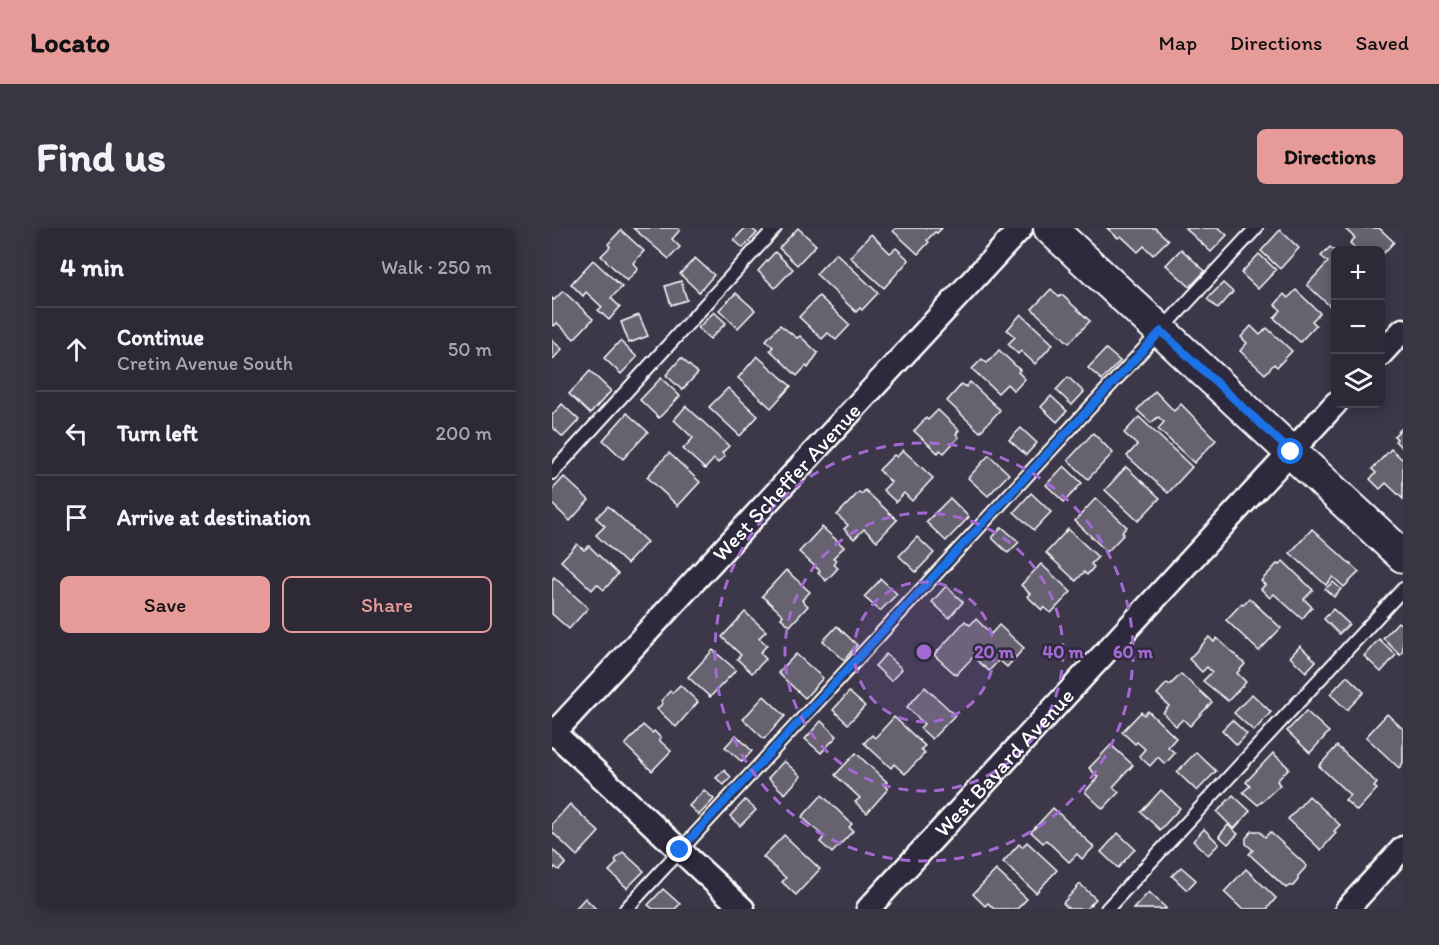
<!DOCTYPE html>
<meta charset="utf-8">
<style>
:root{--surface:#2d2937;--page:#393542;--text:#f1f3f6;--muted:#a7a6ad;--line:#484552;--accent:#e69b98}
body{margin:0;font-family:Itim,sans-serif;background:var(--page);color:var(--text)}
.controls{position:absolute;right:18px;top:18px;display:grid;overflow:hidden;border-radius:9px;box-shadow:0 3px 15px #0003}
.controls button{width:54px;height:54px;display:grid;place-items:center;padding:0;border:0;border-bottom:2px solid var(--line);background:var(--surface);color:var(--text);font:30px sans-serif}
.stop{position:absolute;width:18px;height:18px;margin:-14px;border:4px solid #1a73e8;border-radius:50%;background:#fff}
.stop.end{background:#1a73e8;border-color:#fff;box-shadow:0 2px 6px #0008}
.list{margin:0;padding:0;list-style:none}
h2{display:flex;justify-content:space-between;align-items:center;height:78px;margin:0;padding:0 24px;font-size:26px}
h2 small{font-size:20px;font-weight:400;color:var(--muted)}
.list li{display:grid;grid-template-columns:39px 1fr auto;gap:18px;align-items:center;box-sizing:border-box;height:84px;padding:0 24px;border-top:2px solid var(--line)}
.list b{display:block;font-size:22px;white-space:nowrap}
.list p{margin:0;font-size:20px;white-space:nowrap;color:var(--muted)}
.list em{font-size:20px;font-style:normal;color:var(--muted)}
.actions{display:flex;gap:12px;padding:18px 24px}
.actions a{flex:1;padding:14px 0;border:2px solid var(--accent);border-radius:9px;text-align:center;font-size:21px;color:var(--accent)}
.actions .main{background:var(--accent);color:#111}
.icon{flex:none;width:33px;height:33px;fill:none;stroke:currentColor;stroke-width:2;stroke-linecap:round;stroke-linejoin:round}
.map{position:relative;flex:none;width:851px;height:681px;overflow:hidden;border-radius:9px}
header{display:flex;align-items:center;gap:36px;box-sizing:border-box;height:84px;padding:0 30px;background:var(--accent);color:#111}
header strong{font-size:28px}
nav{display:flex;gap:33px;margin-inline-start:auto;font-size:21px}
.intro{display:flex;align-items:center;justify-content:space-between;box-sizing:border-box;height:144px;padding:0 36px}
h1{margin:0;font-size:42px}
.button{padding:15px 27px;border-radius:9px;background:var(--accent);color:#111;font-size:21px;font-weight:700}
main{display:flex;gap:36px;padding:0 36px}
aside{flex:1;background:var(--surface);border-radius:9px;box-shadow:0 3px 15px #0003}
.map>svg:first-child{display:block}
.building{fill:#666270;stroke:#fff;stroke-width:1.5}
.lines{fill:none;stroke-linecap:round;stroke-linejoin:round}
.lane-casing{stroke:#fff;stroke-width:16}
.street-casing{stroke:#fff;stroke-width:27}
.secondary-casing{stroke:#fff;stroke-width:36}
.lane{stroke:#2f2a3d;stroke-width:12}
.street{stroke:#2f2a3d;stroke-width:22}
.secondary{stroke:#2f2a3d;stroke-width:32}
.route{stroke:#1a73e8;stroke-width:8}
.ring{fill:none;stroke:#a36bd2;stroke-width:3;stroke-dasharray:10 8}
.labels{text-anchor:middle;stroke-width:5;stroke-linejoin:round;paint-order:stroke}
.street-label{font-size:22px;fill:#fff;stroke:#2f2a3d}
.centre{fill:#a36bd2;stroke:#2f2a3d;stroke-width:3}
.ring-label{font-size:18px;text-anchor:middle;font-weight:bold;fill:#a36bd2;stroke:#2f2a3d;stroke-width:5;stroke-linejoin:round;paint-order:stroke}
</style>
<header>
<strong>Locato</strong>
<nav><a>Map</a><a>Directions</a><a>Saved</a></nav>
</header>
<div class="intro"><h1>Find us</h1><a class="button">Directions</a></div>
<main>
<aside>
<h2>4 min<small>Walk · 250 m</small></h2>
<ul class="list">
<li><svg class="icon" aria-label="ahead" viewBox="0 0 24 24"><path d="M12 20V5M6 11l6-6 6 6"/></svg><div><b>Continue</b><p>Cretin Avenue South</p></div><em>50 m</em></li>
<li><svg class="icon" aria-label="left" viewBox="0 0 24 24"><path d="M17 20v-9H6M10 6l-5 5 5 5"/></svg><div><b>Turn left</b></div><em>200 m</em></li>
<li><svg class="icon" aria-label="arrive" viewBox="0 0 24 24"><path d="M6 21V4h12l-3 4 3 4H6"/></svg><div><b>Arrive at destination</b></div></li>
</ul>
<div class="actions"><a class="main">Save</a><a>Share</a></div>
</aside>
<div class="map">
<svg width="851" height="681" viewBox="0 0 851 681">
<rect width="100%" height="100%" fill="#3c3749"/>
<filter id="ink" filterUnits="userSpaceOnUse"><feTurbulence type="fractalNoise" baseFrequency=".0167" numOctaves="2"/><feDisplacementMap in="SourceGraphic" scale="12" xChannelSelector="R" yChannelSelector="G"/><feConvolveMatrix kernelMatrix="1 2 1 2 8 2 1 2 1" color-interpolation-filters="sRGB"/></filter>
<g filter="url(#ink)">
<g class="building">
<path d="M81,0H126L128,2L120,11L128,19L117,31Z"/>
<path d="M193,0H199L205,5L191,20L182,12Z"/>
<path d="M246,0L264,17L245,37L227,20Z"/>
<path d="M344,0H390L385,5L383,4L375,12L377,14L366,26L341,3Z"/>
<path d="M555,0H603L616,12L601,27L592,18L586,24L569,8L566,10Z"/>
<path d="M633,0H667L675,7L659,24Z"/>
<path d="M792,0H827L842,14L828,29V22H805L798,15L803,10Z"/>
<path d="M69,2L92,23L81,35L86,41L75,53L49,28L58,19L56,16Z"/>
<path d="M728,2L747,20L728,41L709,23Z"/>
<path d="M319,6L338,25L344,20L357,32L332,60L298,29Z"/>
<path d="M778,19L784,24V76L780,80L755,57L776,34L769,28Z"/>
<path d="M629,21L653,43L638,59L614,37Z"/>
<path d="M223,24L241,41L223,60L206,43Z"/>
<path d="M284,25L326,65L310,82L308,80L304,84L264,46Z"/>
<path d="M707,26L724,42L706,61L689,45Z"/>
<path d="M143,30L162,47L147,64L128,46Z"/>
<path d="M41,32L70,59L59,70L68,79L57,92L46,82L50,79L34,64L31,68L19,56Z"/>
<path d="M129,53L135,72L119,77L113,58Z"/>
<path d="M671,55L681,64L666,81L655,71Z"/>
<path d="M499,61L507,69L510,67L538,93L517,115L480,81Z"/>
<path d="M744,62L768,85L760,93L764,97L748,114L722,90L729,82L723,77L732,66L736,70Z"/>
<path d="M11,63L41,91L22,111L5,95L2,98L0,97V70L2,72Z"/>
<path d="M184,65L203,82L186,100L167,82Z"/>
<path d="M267,68L298,97L284,112L276,105L270,111L247,89Z"/>
<path d="M162,84L174,95L158,111L146,100Z"/>
<path d="M469,86L501,116L483,136L469,123L466,126L456,116L463,109L455,102Z"/>
<path d="M87,87L96,108L77,115L69,94Z"/>
<path d="M228,97L245,110L248,108L266,125L256,140L254,138L245,148L218,122L221,119L214,112Z"/>
<path d="M699,98L708,107L715,100L740,123L725,139L722,136L713,146L688,123L695,115L689,109Z"/>
<path d="M0,112L10,121L0,132Z"/>
<path d="M68,113L85,129L69,146L52,130Z"/>
<path d="M554,121L568,133L550,152L536,140Z"/>
<path d="M447,122L468,142L466,144L473,151L462,163L455,156L446,165L420,141L430,131L435,135Z"/>
<path d="M205,128L239,158L219,180L186,150Z"/>
<path d="M129,130L146,145L130,162L114,147Z"/>
<path d="M38,143L59,163L38,186L17,166Z"/>
<path d="M516,149L532,164L520,177L504,162Z"/>
<path d="M109,150L128,168L107,190L88,172Z"/>
<path d="M418,154L448,182L428,204L395,173L410,156L414,159Z"/>
<path d="M176,160L206,188L188,208L157,179Z"/>
<path d="M603,163L622,183L629,176L664,212L642,235L606,201L612,194L606,189L599,195L585,182Z"/>
<path d="M499,168L515,183L505,194L489,179Z"/>
<path d="M10,176L27,192L11,209L0,199V187Z"/>
<path d="M134,178L177,218L170,225L173,228L166,235L162,231L153,241L131,221L141,210L122,192Z"/>
<path d="M386,182L407,202L404,206L407,209L392,225L388,222L386,225L362,203L374,190L376,192Z"/>
<path d="M75,185L96,204L71,231L51,212Z"/>
<path d="M587,189L640,239L616,265L575,228L585,217L572,205Z"/>
<path d="M851,199V221L843,213L845,211L842,208Z"/>
<path d="M469,200L485,215L474,227L457,212Z"/>
<path d="M541,205L561,225L536,251L516,232Z"/>
<path d="M839,221L851,232V271L834,255L828,261L818,251L824,245L820,241Z"/>
<path d="M351,222L381,250L360,273L352,265L344,274L331,262L339,254L327,242L342,227L345,229Z"/>
<path d="M117,225L148,254L126,278L95,249Z"/>
<path d="M437,227L457,246L436,268L416,250Z"/>
<path d="M512,238L530,255L512,274L494,257Z"/>
<path d="M574,239L608,270L586,293L553,262Z"/>
<path d="M12,249L37,272L18,293L0,276V262Z"/>
<path d="M313,262L345,292L325,313L312,301L302,311L292,301L296,297L285,287L307,264L310,266Z"/>
<path d="M479,265L499,284L482,302L462,284Z"/>
<path d="M398,270L417,289L394,313L374,294Z"/>
<path d="M544,270L575,299L570,304L572,306L555,324L523,293Z"/>
<path d="M56,278L95,314L75,336L44,307L53,298L44,290Z"/>
<path d="M270,299L292,319L281,330L284,332L281,336L286,340L274,353L266,345L268,343L247,324Z"/>
<path d="M450,299L467,314L456,325L440,310Z"/>
<path d="M516,301L546,329L539,336L542,339L535,347L532,344L524,353L494,325Z"/>
<path d="M760,301L807,344L792,359L781,349L774,357L738,325Z"/>
<path d="M365,309L382,325L364,344L347,328Z"/>
<path d="M25,316L32,322L37,318L66,346L52,362L45,356L40,362L9,333Z"/>
<path d="M731,333L761,362L752,371L760,379L750,391L722,366L718,370L709,361L713,357L709,353L725,336L727,337Z"/>
<path d="M489,336L519,364L499,385L492,379L490,382L475,368L478,366L469,357Z"/>
<path d="M234,342L258,364L250,372L256,378L238,398L229,390L231,387L210,368Z"/>
<path d="M2,349L36,380L17,401L0,386V352Z"/>
<path d="M329,351L345,366L328,383L312,369Z"/>
<path d="M781,354L789,361L782,369L773,361Z"/>
<path d="M394,358L411,374L397,390L380,374Z"/>
<path d="M697,370L729,400L707,423L674,392L690,375L691,377Z"/>
<path d="M781,381L797,396L787,406L772,391Z"/>
<path d="M193,384L214,403L207,410L215,417L208,425L214,431L200,445L185,431L189,427L170,409Z"/>
<path d="M424,391L439,406L447,397L472,420L455,439L447,432L437,443L421,429L404,447L382,427L413,393L418,397Z"/>
<path d="M846,394L851,398V423L848,427L831,410Z"/>
<path d="M285,398L305,417L292,432L271,413Z"/>
<path d="M657,409L662,414L665,410L693,436L685,445L694,454L676,473L651,453L660,444L655,439L650,444L637,431Z"/>
<path d="M827,411L844,427L829,444L812,428Z"/>
<path d="M748,418L764,433L754,444L738,429Z"/>
<path d="M161,422L184,442L158,469L136,449Z"/>
<path d="M244,426L271,450L253,470L226,445Z"/>
<path d="M334,426L350,441L339,453L323,438Z"/>
<path d="M629,446L660,474L638,498L631,491L624,498L611,485L617,478L605,466L615,455L618,457Z"/>
<path d="M795,448L812,464L795,482L778,466Z"/>
<path d="M128,457L146,474L124,499L105,481L111,475L109,473L118,463L120,465Z"/>
<path d="M373,459L403,487L380,511L368,500L372,496L355,479Z"/>
<path d="M297,464L313,478L296,496L281,482Z"/>
<path d="M700,466L719,484L702,503L682,485Z"/>
<path d="M212,468L233,488L212,511L191,491Z"/>
<path d="M596,483L624,510L616,519L623,525L613,536L606,529L598,538L587,528L593,521L585,514L583,516L570,504L589,484L592,487Z"/>
<path d="M754,483L777,504L758,525L735,503Z"/>
<path d="M835,486L851,501V535L847,540L814,509Z"/>
<path d="M342,489L373,518L369,521L373,525L353,546L342,536L339,540L312,515L320,507L323,510Z"/>
<path d="M680,492L695,506L685,517L670,502Z"/>
<path d="M269,493L285,508L269,525L253,511Z"/>
<path d="M91,497L100,505L102,503L109,510L107,512L119,523L100,543L73,517Z"/>
<path d="M184,507L200,523L190,534L173,519Z"/>
<path d="M559,517L581,537L561,559L567,564L551,581L533,564L546,549L537,540Z"/>
<path d="M785,518L825,555L822,559L825,561L805,583L793,572L798,567L767,538Z"/>
<path d="M644,524L664,543L645,563L625,544Z"/>
<path d="M304,525L335,554L332,557L336,561L315,585L303,574L308,570L283,547Z"/>
<path d="M721,525L737,540L725,553L728,557L706,577L691,564L698,558L694,554Z"/>
<path d="M232,533L249,548L233,566L216,550Z"/>
<path d="M172,542L179,549L172,557L164,550Z"/>
<path d="M152,562L162,571L147,587L137,578Z"/>
<path d="M609,562L628,580L608,602L589,584Z"/>
<path d="M270,567L300,596L297,599L301,603L280,625L268,614L272,609L250,589Z"/>
<path d="M681,567L698,583L682,601L665,584Z"/>
<path d="M757,568L788,597L782,603L784,605L769,622L736,591Z"/>
<path d="M193,572L204,582L188,598L178,588Z"/>
<path d="M18,576L47,604L25,628L0,604V596Z"/>
<path d="M501,580L542,619L530,631L525,626L517,634L494,612L491,615L479,604Z"/>
<path d="M676,597L686,606L676,616L667,608Z"/>
<path d="M652,601L667,616L656,627L641,613Z"/>
<path d="M700,603H707L713,609L718,604L755,638L746,648V652L741,658H737L734,660L697,626L701,622L694,616V610Z"/>
<path d="M566,605L583,621L566,640L549,624Z"/>
<path d="M232,607L268,641L244,667L230,654L234,650L211,629Z"/>
<path d="M475,614L505,642L484,665L451,634L467,616L470,619Z"/>
<path d="M0,621L14,635L7,642L3,639L0,643Z"/>
<path d="M71,624L92,643L75,660L57,643L65,635L63,632Z"/>
<path d="M629,639L644,652L635,662L620,648Z"/>
<path d="M694,641L724,670L715,681H690L672,664Z"/>
<path d="M444,642L475,671L465,681H442L436,675L433,678L421,666Z"/>
<path d="M528,656L544,671L534,681H517L511,675Z"/>
<path d="M111,661L128,676L123,681H101L96,677Z"/>
<path d="M597,664L614,680V681H581Z"/>
<path d="M33,670L44,681H23Z"/>
</g>
<g class="lines">
<g class="lane-casing">
<g id="lane">
<path d="M0,245L223,0"/>
<path d="M74,681L704,0"/>
<path d="M555,681L851,361"/>
</g>
</g>
<g class="street-casing">
<g id="street">
<path d="M828,127L851,102"/>
<path d="M0,503L191,681"/>
<path id="s1" d="M0,507L469,0"/>
<path id="s2" d="M316,681L784,175"/>
<path d="M795,681L851,620"/>
</g>
</g>
<g class="secondary-casing">
<path id="secondary" d="M498,0L851,328"/>
</g>
<use href="#lane" class="lane"/>
<use href="#street" class="street"/>
<use href="#secondary" class="secondary"/>
</g>
</g>
<g class="lines" filter="url(#ink)">
<path class="route" d="M128,622L609,103L739,224"/>
</g>
<circle cx="372" cy="424" r="70" fill="#a36bd2" fill-opacity=".12"/>
<g class="ring">
<circle cx="372" cy="424" r="70"/>
<circle cx="372" cy="424" r="139"/>
<circle cx="372" cy="424" r="209"/>
</g>
<g class="labels">
<g class="street-label">
<text dy="8" stroke="none"><textPath href="#s1" startOffset="345">West Scheffer Avenue</textPath></text>
<text dy="8" stroke="none"><textPath href="#s2" startOffset="200">West Bayard Avenue</textPath></text>
</g>
</g>
<circle cx="372" cy="424" r="9" class="centre"/>
<g class="ring-label">
<text x="442" y="430">20 m</text>
<text x="511" y="430">40 m</text>
<text x="581" y="430">60 m</text>
</g>
</svg>
<div class="controls">
<button>+</button>
<button>−</button>
<button><svg class="icon" aria-label="layers" viewBox="0 0 24 24"><path d="M12 4l9 5-9 5-9-5zM3 14l9 5 9-5"/></svg></button>
</div>
<div class="stop" style="left:739px;top:224px"></div>
<div class="stop end" style="left:128px;top:622px"></div>
</div>
</main>
